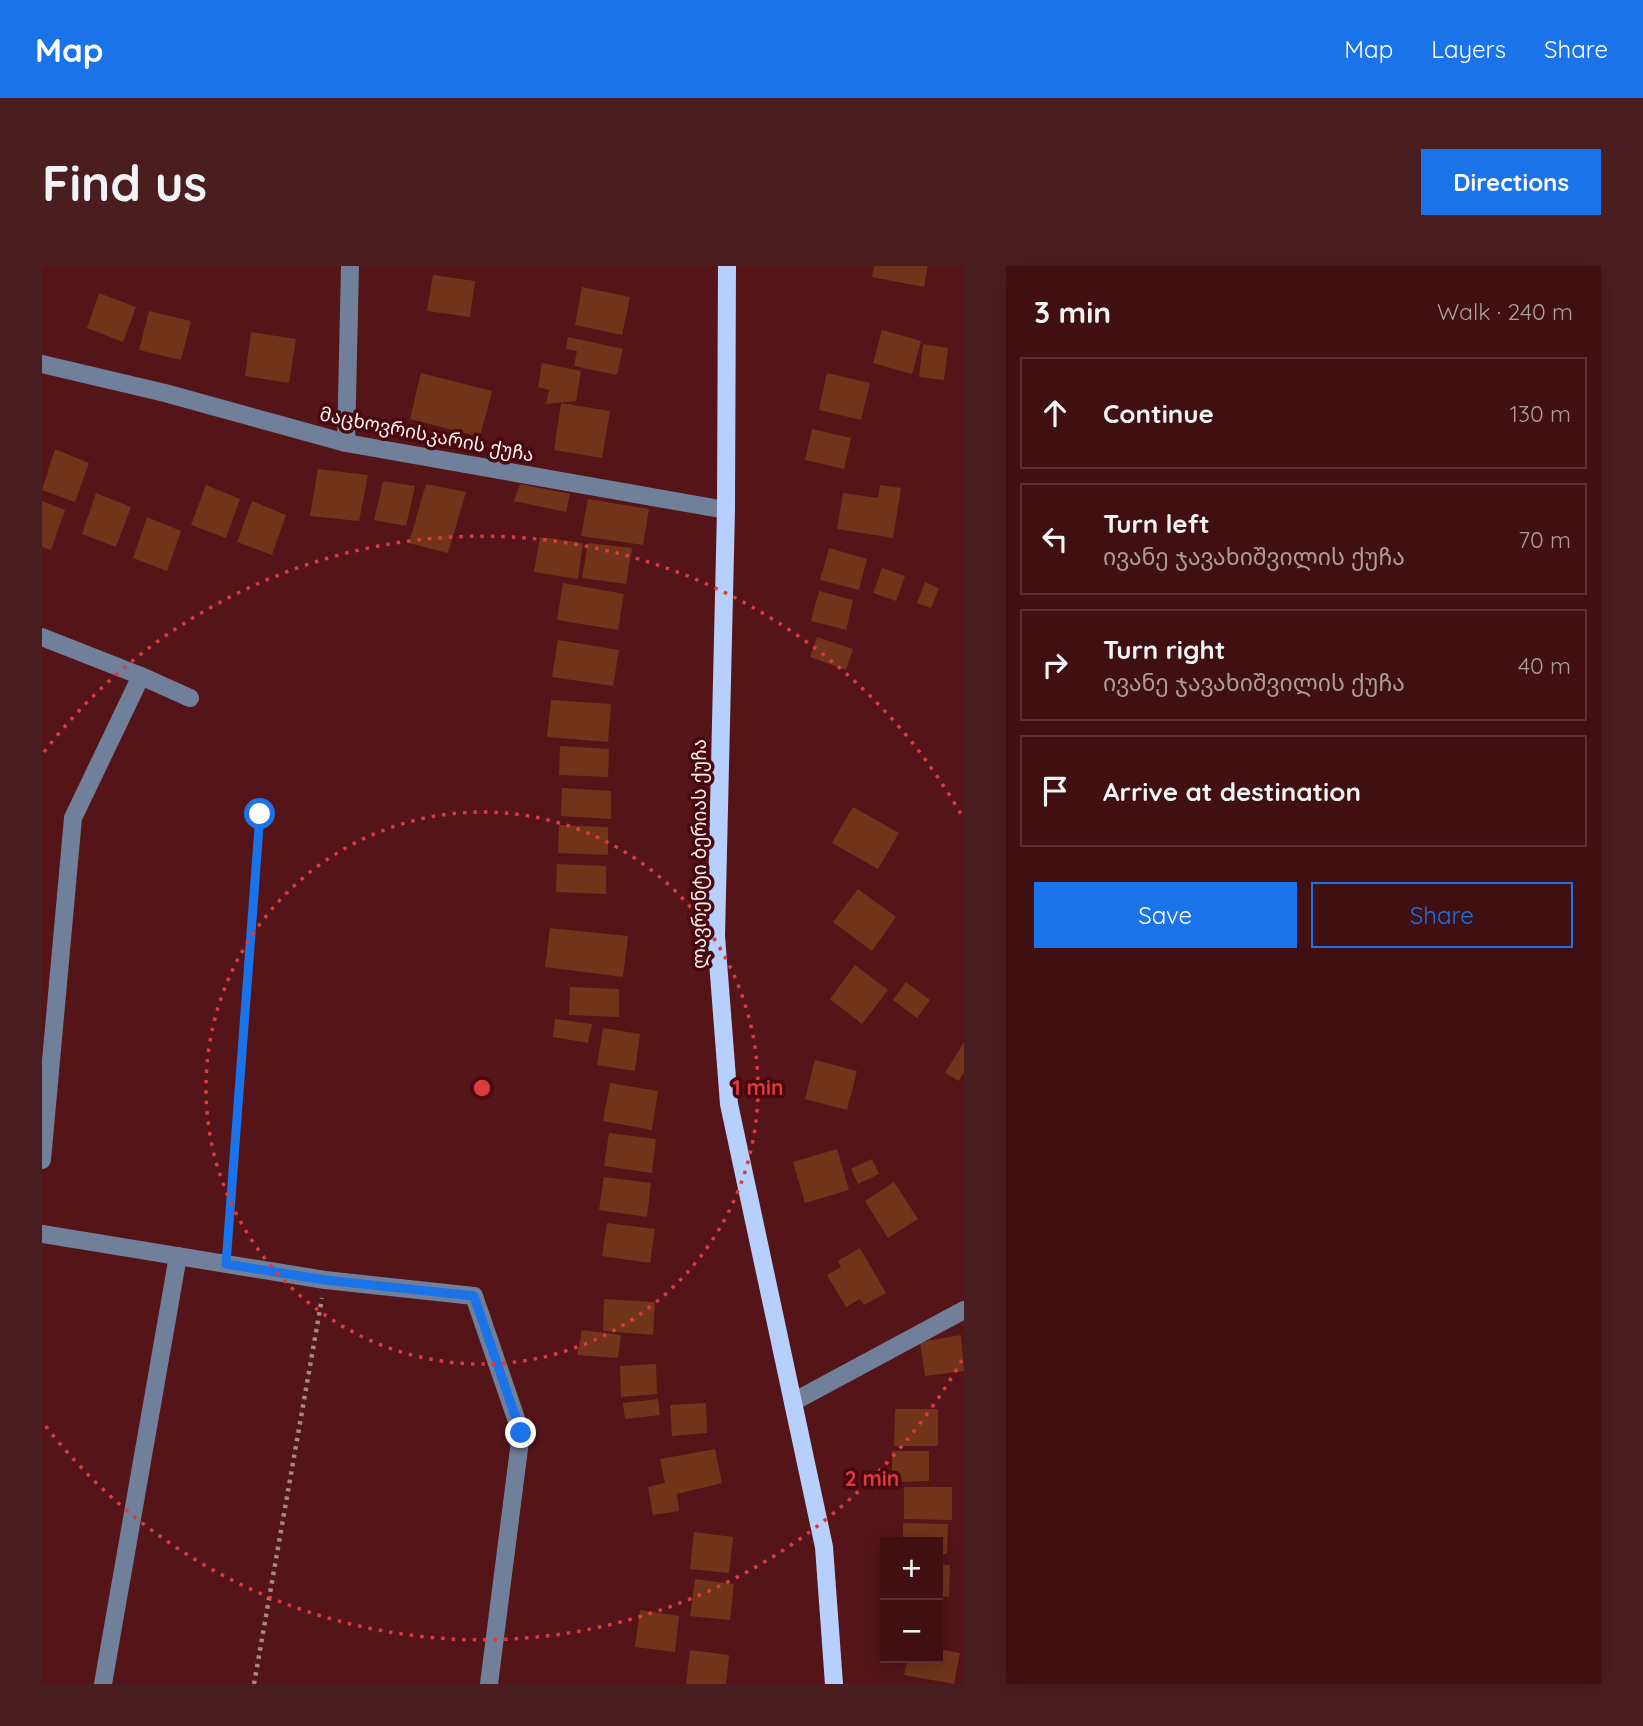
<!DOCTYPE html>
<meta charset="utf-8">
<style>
:root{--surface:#3f0f12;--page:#4a1d20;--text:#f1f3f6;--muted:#ad9c9f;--line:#582f32;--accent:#1a73e8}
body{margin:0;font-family:Quicksand,"Noto Sans Georgian",sans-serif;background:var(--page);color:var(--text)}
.controls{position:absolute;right:21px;bottom:21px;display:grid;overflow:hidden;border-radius:0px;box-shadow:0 4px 18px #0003}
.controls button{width:63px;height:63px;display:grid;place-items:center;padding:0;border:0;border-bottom:2px solid var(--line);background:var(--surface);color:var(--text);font:35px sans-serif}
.stop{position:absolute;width:21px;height:21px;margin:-16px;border:5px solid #1a73e8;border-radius:50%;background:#fff}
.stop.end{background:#1a73e8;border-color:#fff;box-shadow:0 2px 7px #0008}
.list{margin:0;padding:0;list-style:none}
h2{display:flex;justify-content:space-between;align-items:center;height:91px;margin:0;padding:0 28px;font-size:30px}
h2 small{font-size:23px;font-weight:400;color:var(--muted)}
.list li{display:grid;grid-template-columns:46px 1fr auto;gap:21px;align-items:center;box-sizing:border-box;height:112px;margin:0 14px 14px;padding:0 14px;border:2px solid var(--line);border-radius:0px}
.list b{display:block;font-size:26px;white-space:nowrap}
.list p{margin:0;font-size:23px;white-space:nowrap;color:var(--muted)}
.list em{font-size:23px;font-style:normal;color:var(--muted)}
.actions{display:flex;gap:14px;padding:21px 28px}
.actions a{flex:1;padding:16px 0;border:2px solid var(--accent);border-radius:0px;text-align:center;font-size:24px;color:var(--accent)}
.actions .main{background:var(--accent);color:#fff}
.icon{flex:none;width:38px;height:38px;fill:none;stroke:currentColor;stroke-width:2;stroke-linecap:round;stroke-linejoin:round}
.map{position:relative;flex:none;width:922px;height:1418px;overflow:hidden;border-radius:0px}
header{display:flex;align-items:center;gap:42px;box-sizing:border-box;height:98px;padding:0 35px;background:var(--accent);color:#fff}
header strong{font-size:33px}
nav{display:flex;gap:38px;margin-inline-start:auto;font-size:24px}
.intro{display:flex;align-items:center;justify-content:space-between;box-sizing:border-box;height:168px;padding:0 42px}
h1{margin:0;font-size:49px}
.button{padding:18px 32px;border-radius:0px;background:var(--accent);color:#fff;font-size:24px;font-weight:700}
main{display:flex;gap:42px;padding:0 42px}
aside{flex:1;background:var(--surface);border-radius:0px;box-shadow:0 4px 18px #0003}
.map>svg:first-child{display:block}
.building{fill:#71341b}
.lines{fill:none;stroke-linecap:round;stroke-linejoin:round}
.path{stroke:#a98688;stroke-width:4.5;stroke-dasharray:3.5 5;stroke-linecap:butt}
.minor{stroke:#707f9a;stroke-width:18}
.major{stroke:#b7cffc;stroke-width:18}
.route{stroke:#1a73e8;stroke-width:9}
.ring{fill:none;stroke:#da3c3c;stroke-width:3.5;stroke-dasharray:3.5 7}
.labels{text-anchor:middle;stroke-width:7;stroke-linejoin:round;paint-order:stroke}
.street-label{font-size:19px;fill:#faf1f1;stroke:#48080e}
.centre{fill:#da3c3c;stroke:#48080e;stroke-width:3.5}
.ring-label{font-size:21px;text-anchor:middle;font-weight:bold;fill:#da3c3c;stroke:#48080e;stroke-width:7;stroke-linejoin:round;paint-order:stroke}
</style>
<header>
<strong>Map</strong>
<nav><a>Map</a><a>Layers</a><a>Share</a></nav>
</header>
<div class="intro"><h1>Find us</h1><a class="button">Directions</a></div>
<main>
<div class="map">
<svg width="922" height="1418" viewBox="0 0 922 1418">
<rect width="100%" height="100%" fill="#541418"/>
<g class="building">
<path d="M832,0H886L882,21L830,11Z"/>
<path d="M391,9L433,15L428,51L385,45Z"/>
<path d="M540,21L588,31L580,69L533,59Z"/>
<path d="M57,27L94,41L81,76L45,62Z"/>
<path d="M107,45L149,55L139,94L97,84Z"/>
<path d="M840,64L879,75L870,108L831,97Z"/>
<path d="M209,66L254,73L247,117L203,110Z"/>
<path d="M526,71L581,83L575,109L532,100L535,85L524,83Z"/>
<path d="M881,78L906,82L902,114L877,111Z"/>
<path d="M500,97L539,105L534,135L504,138L507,124L496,121Z"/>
<path d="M379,107L450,125L438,171L368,153Z"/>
<path d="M785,107L828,117L819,154L777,144Z"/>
<path d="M519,137L568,145L560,192L512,184Z"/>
<path d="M770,163L809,172L802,203L763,194Z"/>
<path d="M13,183L47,197L33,236L0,224Z"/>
<path d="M276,203L326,209L317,255L268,250Z"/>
<path d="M341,215L373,220L364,260L332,254Z"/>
<path d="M384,218L424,226L406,287L367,277Z"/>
<path d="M478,218L528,228L524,246L472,235Z"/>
<path d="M164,219L198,233L184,272L149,259Z"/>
<path d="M838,219L859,222L851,272L795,263L801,227L836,232Z"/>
<path d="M54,227L89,241L74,281L40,268Z"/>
<path d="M546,233L607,243L601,279L539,270Z"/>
<path d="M0,235L23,244L9,284L0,281Z"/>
<path d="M210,235L244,249L230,289L195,276Z"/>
<path d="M105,251L139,265L125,305L91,292Z"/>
<path d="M498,271L541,277L536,313L492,306Z"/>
<path d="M546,277L590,282L584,318L540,312Z"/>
<path d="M787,282L825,293L817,324L778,314Z"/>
<path d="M840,302L863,310L854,335L831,327Z"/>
<path d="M883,316L897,322L889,342L875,337Z"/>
<path d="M521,317L582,328L576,364L515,354Z"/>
<path d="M777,325L811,334L804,364L769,355Z"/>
<path d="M775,371L811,383L804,404L768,391Z"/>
<path d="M516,374L577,384L571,420L510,411Z"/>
<path d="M509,434L569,438L566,476L505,471Z"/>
<path d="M518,480L567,483L566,511L517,509Z"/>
<path d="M520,522L569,525V553L519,550Z"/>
<path d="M811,541L857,567L836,603L790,577Z"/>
<path d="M517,559L566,561V589L516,587Z"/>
<path d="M515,598L564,600V628L514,626Z"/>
<path d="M816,623L854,651L830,685L791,656Z"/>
<path d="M508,662L586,670L581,711L503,701Z"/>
<path d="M813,699L846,724L820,758L788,733Z"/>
<path d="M864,716L888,734L875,752L851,734Z"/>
<path d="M528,721L577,723V751L527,749Z"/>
<path d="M513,753L550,758L546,777L511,771Z"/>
<path d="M561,762L598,768L593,805L555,799Z"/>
<path d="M922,776V806L917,815L903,807Z"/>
<path d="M773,794L815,805L805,844L763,833Z"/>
<path d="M568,817L616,825L610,864L561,855Z"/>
<path d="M567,867L614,873L610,907L562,900Z"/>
<path d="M795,883L807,924L763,937L751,896Z"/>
<path d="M830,893L837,908L816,918L809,903Z"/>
<path d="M562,911L609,917L605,951L557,944Z"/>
<path d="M852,916L876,953L846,972L823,935Z"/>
<path d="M565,957L613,963L608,997L560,990Z"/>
<path d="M818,982L844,1027L822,1039L818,1033L804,1041L785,1009L799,1001L796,995Z"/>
<path d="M562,1033L613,1036L611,1069L561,1065Z"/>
<path d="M540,1064L579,1069L576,1092L535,1089Z"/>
<path d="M919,1069L922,1105L883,1110L878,1076Z"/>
<path d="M614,1098L615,1128L579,1131L578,1100Z"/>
<path d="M616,1133L618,1149L583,1153L581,1137Z"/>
<path d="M664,1137L665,1167L630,1170L628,1139Z"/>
<path d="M853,1143H896V1180H852Z"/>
<path d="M673,1183L680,1217L635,1228L637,1245L611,1249L606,1221L623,1217L618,1193Z"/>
<path d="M850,1185H887V1215L850,1216Z"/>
<path d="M862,1221H910V1254L862,1253Z"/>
<path d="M861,1257L906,1258L905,1288H896V1276H861Z"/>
<path d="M652,1266L691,1271L687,1307L648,1303Z"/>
<path d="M896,1299H908L907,1331L896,1330Z"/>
<path d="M653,1313L692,1318L688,1354L648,1350Z"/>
<path d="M598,1344L637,1350L633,1386L593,1381Z"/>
<path d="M896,1383L918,1387L912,1418L862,1409L866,1392H896Z"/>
<path d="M648,1384L687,1389L684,1418H644Z"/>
</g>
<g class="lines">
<g class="path">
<path d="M185,979L218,548"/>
<path d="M212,1418L280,1032"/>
</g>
<g class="minor">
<path d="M0,98L123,127L304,177L684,244"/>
<path d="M304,177L308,0"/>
<path d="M0,371L99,410L148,432"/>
<path d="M0,894L31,552L99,410"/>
<path d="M0,968L283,1014L432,1030L479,1167L447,1418"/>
<path d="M751,1136L922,1044"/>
<path d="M61,1418L136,990"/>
</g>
<path class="major" d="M685,0L684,244L674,670L687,838L782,1281L792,1418"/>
</g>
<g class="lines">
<path class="route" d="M218,548L184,998L283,1014L432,1030L479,1167"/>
</g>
<g class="ring">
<circle cx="440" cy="822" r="276"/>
<path d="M920 1094A552 552 0 0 1 2 1158M2 486A552 552 0 0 1 920 550"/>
</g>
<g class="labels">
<g class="street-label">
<text transform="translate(385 168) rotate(11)" y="7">მაცხოვრისკარის ქუჩა</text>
<text transform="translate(657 588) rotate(-90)" y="7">ლავრენტი ბერიას ქუჩა</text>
</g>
</g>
<circle cx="440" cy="822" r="10" class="centre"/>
<g class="ring-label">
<text x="716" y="829">1 min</text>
<text x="830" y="1220">2 min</text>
</g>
</svg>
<div class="controls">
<button>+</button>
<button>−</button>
</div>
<div class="stop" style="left:218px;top:548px"></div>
<div class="stop end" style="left:479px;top:1167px"></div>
</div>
<aside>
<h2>3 min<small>Walk · 240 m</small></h2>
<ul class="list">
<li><svg class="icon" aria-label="ahead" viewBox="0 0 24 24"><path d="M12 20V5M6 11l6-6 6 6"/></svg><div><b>Continue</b></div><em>130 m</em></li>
<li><svg class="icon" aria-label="left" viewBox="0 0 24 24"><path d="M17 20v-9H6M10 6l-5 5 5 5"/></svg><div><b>Turn left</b><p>ივანე ჯავახიშვილის ქუჩა</p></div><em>70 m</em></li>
<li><svg class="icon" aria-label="right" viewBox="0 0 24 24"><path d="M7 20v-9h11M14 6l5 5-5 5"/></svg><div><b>Turn right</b><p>ივანე ჯავახიშვილის ქუჩა</p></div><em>40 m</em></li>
<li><svg class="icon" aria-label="arrive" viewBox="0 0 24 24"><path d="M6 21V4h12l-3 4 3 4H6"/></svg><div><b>Arrive at destination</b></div></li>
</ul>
<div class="actions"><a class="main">Save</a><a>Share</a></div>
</aside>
</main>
